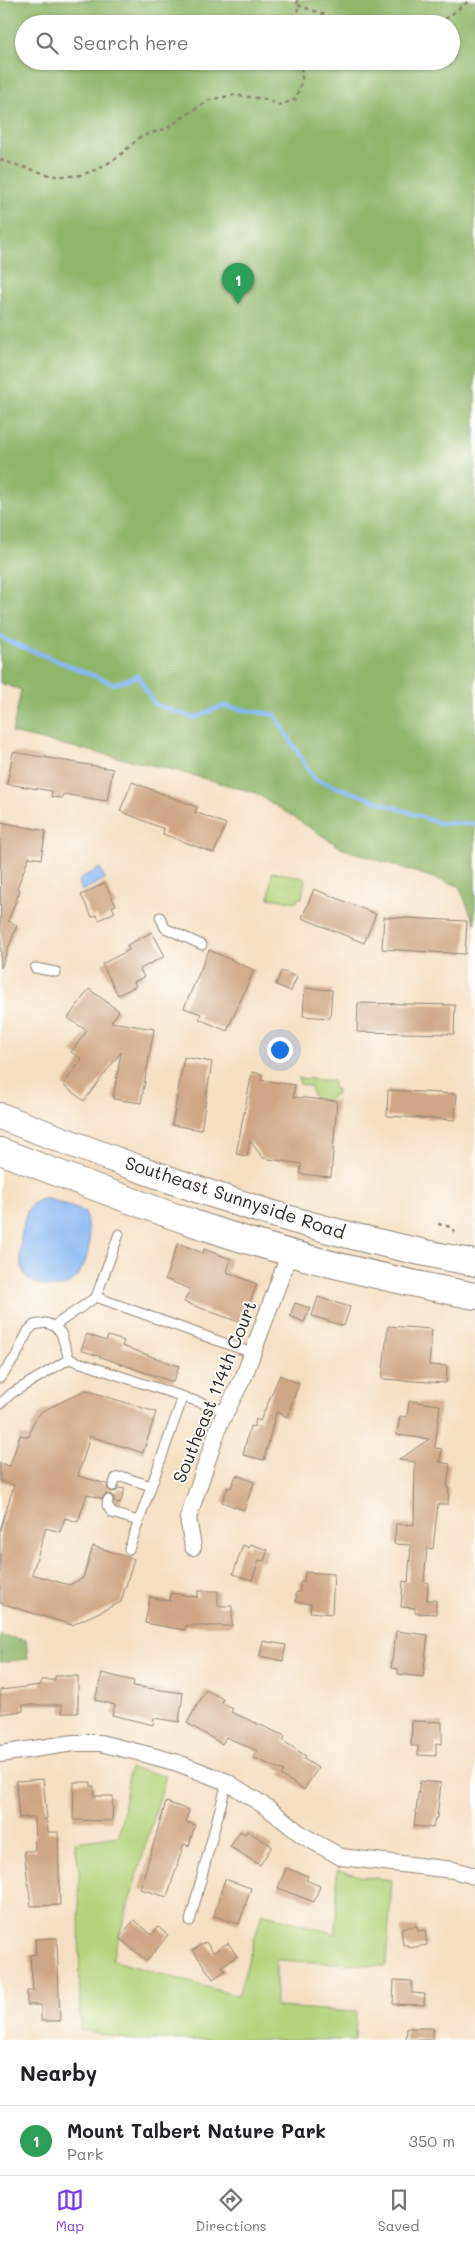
<!DOCTYPE html>
<style>
:root{--surface:#fff;--page:#f2f2f2;--text:#202124;--muted:#757577;--line:#e0e0e0;--accent:#7c3aed}
body{margin:0;font-family:Mali,sans-serif;background:var(--page);color:var(--text)}
.you{position:absolute;left:279px;top:1049px;width:18px;height:18px;margin:-12px;border:4px solid #fff;border-radius:50%;background:#1a73e8;box-shadow:0 0 0 8px #1a73e833}
.badge{display:grid;place-items:center;width:32px;height:32px;border-radius:50%;background:var(--accent);color:#fff;font-size:16px;font-weight:700}
.pin{position:absolute;translate:-50% -41px;filter:drop-shadow(0 1px 2px #0008)}
.pin::after{content:'';position:absolute;top:26px;width:18px;height:15px;background:inherit;clip-path:polygon(0 0,100% 0,50% 100%)}
.list{margin:0;padding:0;list-style:none}
h2{display:flex;justify-content:space-between;align-items:center;height:65px;margin:0;padding:0 20px;font-size:21px}
h2 small{font-size:16px;font-weight:400;color:var(--muted)}
.list li{display:grid;grid-template-columns:32px 1fr auto;gap:15px;align-items:center;box-sizing:border-box;height:70px;padding:0 20px;border-top:1px solid var(--line)}
.list b{display:block;font-size:19px;white-space:nowrap}
.list p{margin:0;font-size:16px;white-space:nowrap;color:var(--muted)}
.list em{font-size:16px;font-style:normal;color:var(--muted)}
.icon{flex:none;width:28px;height:28px;fill:none;stroke:currentColor;stroke-width:2;stroke-linecap:round;stroke-linejoin:round}
.map{position:relative;flex:none;width:475px;height:2040px;overflow:hidden}
.search{position:absolute;background:var(--surface);box-shadow:0 1px 4px #0004;left:15px;right:15px;top:15px;height:55px;display:flex;align-items:center;gap:12px;box-sizing:border-box;padding:0 18px;border-radius:28px;color:var(--muted);font-size:19px}
.sheet{height:135px;background:var(--surface)}
nav{display:flex;justify-content:space-around;align-items:center;box-sizing:border-box;height:70px;border-top:1px solid var(--line);background:var(--surface);font-size:14px;color:var(--muted)}
nav a{display:grid;justify-items:center;gap:2px}
nav .on{color:var(--accent)}
.map>svg:first-child{display:block}
.green{fill:#b5d47b;stroke:#708053}
.forest{fill:#90b66b;stroke:#5e704b;fill-rule:evenodd}
.water{fill:#88b7f3;stroke:#5a718f}
.lines{fill:none;stroke-linecap:round;stroke-linejoin:round}
.stream{stroke:#88b7f3;stroke-width:4.5}
.building{fill:#cda685}
.service-casing{stroke:#908577;stroke-width:11}
.minor-casing{stroke:#908577;stroke-width:18}
.primary-casing{stroke:#908577;stroke-width:28}
.path{stroke:#908577;stroke-width:2.5;stroke-dasharray:4 4;stroke-linecap:butt}
.service{stroke:#fff;stroke-width:9}
.minor{stroke:#fff;stroke-width:16}
.primary{stroke:#fff;stroke-width:26}
.labels{text-anchor:middle;stroke-width:4;stroke-linejoin:round;paint-order:stroke}
.street-label{font-size:18px;fill:#2b2b2b;stroke:#fdfcf7}
</style>
<div class="map">
<svg width="475" height="2040" viewBox="0 0 475 2040">
<rect width="100%" height="100%" fill="#fdfcf7"/>
<filter id="ink" filterUnits="userSpaceOnUse"><feTurbulence type="fractalNoise" baseFrequency=".02" numOctaves="2"/><feDisplacementMap in="SourceGraphic" scale="10" xChannelSelector="R" yChannelSelector="G"/><feConvolveMatrix kernelMatrix="1 2 1 2 8 2 1 2 1" color-interpolation-filters="sRGB"/></filter>
<filter id="wash" filterUnits="userSpaceOnUse"><feTurbulence type="fractalNoise" baseFrequency=".0096" numOctaves="4" result="noise"/><feDisplacementMap in="SourceGraphic" scale="20" xChannelSelector="R" yChannelSelector="G"/><feGaussianBlur stdDeviation="1.12" result="paint"/><feColorMatrix in="noise" values="0 0 0 0 0 0 0 0 0 0 0 0 0 0 0 0 0 1.4 0 .05"/><feComposite in="paint" operator="in"/></filter>
<g filter="url(#wash)">
<rect width="100%" height="100%" fill="#f4dfc3"/>
<g class="green">
<path d="M272,872L305,878L302,898H298L297,902L269,898Z"/>
<path d="M298,1078L333,1081V1089H337V1095L331,1096L329,1100L314,1099L311,1087L300,1084Z"/>
<path d="M130,1768L166,1776L112,1960L238,1996L262,1913L336,1934L337,1870L361,1876L392,1880L386,1966L276,1960V2007L356,2012L355,2040H133L80,2030L79,1872L75,1842L119,1836Z"/>
</g>
<g class="forest">
<path d="M0,0H475V924L459,886L343,849L256,793L177,771L12,733L21,690L0,683ZM24,24H451V61H24Z"/>
<path d="M0,1636L26,1640L28,1659L0,1662Z"/>
</g>
<g class="water">
<path d="M100,868L105,879L82,891L78,884L81,878Z"/>
<path d="M41,1199H49L85,1212C87,1223 90,1235 89,1246C85,1272 70,1296 41,1285C35,1283 29,1281 25,1275C18,1264 20,1239 23,1226C26,1213 28,1204 41,1199Z"/>
</g>
<g class="lines">
<path class="stream" d="M0,635L8,641L114,684L138,676L154,704L194,718L222,706L275,715L314,779L439,823L475,824"/>
</g>
<g id="blocks">
<g class="building">
<path d="M13,752L113,769L107,801L63,794L62,798L51,797L52,791L7,784Z"/>
<path d="M132,782L197,807L195,812L226,824L214,853L163,834L164,829L120,811Z"/>
<path d="M0,822L46,831L41,859L29,857L17,888L20,890L8,921L17,925L1,968Z"/>
<path d="M105,883L116,905L112,907L115,912L99,920L97,915L92,917L81,895Z"/>
<path d="M314,889L376,914L364,943L302,918Z"/>
<path d="M384,917L467,921L465,954L382,949Z"/>
<path d="M152,932L165,956L140,969L144,977L134,982L136,986L118,995L102,964L129,950L127,945Z"/>
<path d="M209,950L254,970L227,1031L199,1019L201,1014L184,1008Z"/>
<path d="M281,971L297,977L291,991L276,985Z"/>
<path d="M305,988L332,990L330,1018L303,1016Z"/>
<path d="M89,989L119,1011L111,1022L154,1029L141,1103L113,1099L121,1052L84,1101L63,1085L82,1059L71,1052L87,1031L68,1018Z"/>
<path d="M358,1003L455,1005L454,1034L357,1032Z"/>
<path d="M184,1057L212,1062L201,1130L172,1125Z"/>
<path d="M252,1072L262,1074L261,1080L295,1085L293,1097L337,1101L331,1177L300,1174L301,1164L263,1158L250,1141L247,1156L236,1154Z"/>
<path d="M388,1090L457,1094L455,1120L387,1116Z"/>
<path d="M178,1243L203,1253L204,1249L231,1259L227,1272L257,1284L242,1323L184,1302L190,1289L165,1279Z"/>
<path d="M318,1297L350,1307L344,1326L312,1316Z"/>
<path d="M295,1303L310,1308L304,1322L290,1316Z"/>
<path d="M388,1326L432,1329L429,1365L447,1366L446,1383L382,1379Z"/>
<path d="M87,1334L106,1341L108,1336L124,1341L122,1346L179,1366L173,1382L81,1350Z"/>
<path d="M280,1375L299,1384L287,1417L276,1412L264,1460L243,1455L250,1426L254,1427L256,1419L260,1421Z"/>
<path d="M85,1390L156,1412L143,1453L90,1436L78,1476L107,1484L108,1490L111,1492L117,1491L119,1488L125,1489L120,1504L114,1502V1498L110,1494H106L102,1499L87,1494L78,1522L65,1518L60,1532L46,1528L32,1574L69,1585L83,1578L93,1546L134,1559L121,1602L72,1625L0,1603V1530L14,1485L0,1481V1463L10,1466L20,1435L29,1437L32,1425L41,1412Z"/>
<path d="M409,1401L440,1405L435,1448L442,1449L440,1462L450,1464L447,1488H449L448,1504H438L433,1549L427,1548L424,1582L428,1583L427,1600H436V1614L415,1613V1608L401,1607L403,1581L408,1582L411,1545L394,1544L396,1524L414,1525L415,1462L399,1460L429,1439L397,1435L400,1416L407,1417Z"/>
<path d="M236,1475L254,1482L244,1510L222,1502L228,1487L231,1488Z"/>
<path d="M250,1544L268,1550L264,1561L259,1560L252,1580L233,1574L243,1545L249,1548Z"/>
<path d="M305,1572L334,1574L332,1614L310,1612L311,1604L296,1602V1592H300V1582H304Z"/>
<path d="M198,1591H218V1606H232V1626H186L185,1630L145,1623L150,1597L170,1601L171,1593L198,1597Z"/>
<path d="M396,1631L428,1635L423,1677L398,1674V1669L391,1668Z"/>
<path d="M263,1641L286,1645L283,1661L260,1656Z"/>
<path d="M102,1673L134,1681L133,1686L183,1693L179,1722L154,1718L153,1725L112,1715L115,1705L95,1700Z"/>
<path d="M55,1676H78V1713H62V1705H23V1711L0,1714V1690L41,1685V1680H55Z"/>
<path d="M206,1690L223,1699L222,1703L233,1709L231,1712L285,1736L283,1741L306,1756L304,1759L318,1768L304,1790L281,1775L284,1771L254,1758L257,1751L226,1737L222,1744L187,1723Z"/>
<path d="M412,1721L442,1722V1744L436,1743V1756L418,1755V1746H411Z"/>
<path d="M43,1779L47,1819H44L47,1822L48,1832H58L60,1905L31,1906L24,1851H35L34,1817L19,1818L16,1781Z"/>
<path d="M420,1781L441,1783L437,1818H435L433,1828L414,1826Z"/>
<path d="M74,1782H91V1786H94V1796H113L112,1821L73,1820Z"/>
<path d="M166,1802L189,1810L186,1822L195,1825L189,1846L184,1844L167,1897L140,1889Z"/>
<path d="M240,1831L245,1834L247,1831L272,1846L260,1865L230,1847Z"/>
<path d="M286,1868L308,1876L306,1880L320,1886L314,1902L278,1888Z"/>
<path d="M225,1879L251,1888L239,1924L214,1916Z"/>
<path d="M134,1920L152,1935L158,1927L168,1935L147,1961L119,1938Z"/>
<path d="M417,1926L418,1931L425,1930L427,1945L409,1948L408,1945H403L401,1928Z"/>
<path d="M57,1938L60,2021H41V2005H27V1991H33L30,1955L36,1954L35,1939Z"/>
<path d="M206,1942L213,1952L228,1943L237,1956L222,1966L225,1971L213,1979L193,1950Z"/>
<path d="M394,1980L412,1981V1993L425,1994L424,2005L393,2004Z"/>
<path d="M407,2028H433V2040H406Z"/>
</g>
</g>
</g>
<g filter="url(#ink)">
<use href="#blocks" fill-opacity="0" stroke="#908577" stroke-width="1"/>
<g class="lines">
<g class="service-casing">
<g id="service">
<path d="M160,917L165,928L202,945"/>
<path d="M35,968L56,972"/>
<path d="M119,1234L96,1297L252,1353"/>
<path d="M54,1326L96,1297"/>
<path d="M0,1378L16,1356L28,1331L34,1325L46,1323L54,1326L61,1333L69,1359L226,1411"/>
<path d="M0,1404L12,1393L69,1359"/>
<path d="M113,1486L116,1478L124,1477L151,1486"/>
<path d="M108,1500L107,1505L112,1513L138,1521"/>
<path d="M129,1549L183,1397"/>
<path d="M190,1921L227,1782"/>
</g>
</g>
<g class="minor-casing">
<g id="minor">
<path d="M193,1547L188,1518L220,1423L244,1376L290,1252"/>
<path d="M0,1754L74,1743H100L145,1754L178,1763L227,1782L268,1808L302,1835L341,1857L453,1870L475,1876"/>
</g>
</g>
<g class="primary-casing">
<g id="primary">
<path d="M0,1116C96,1153 192,1190 290,1219C351,1237 413,1251 475,1263"/>
<path d="M0,1151C65,1176 130,1201 196,1224C287,1255 381,1278 475,1296"/>
</g>
</g>
<g class="path">
<path d="M297,0L299,24"/>
<path d="M298,5L350,24"/>
<path d="M439,24L470,0"/>
<path d="M0,160L53,176H77L99,169L118,157L140,137L167,128L209,100L234,95L265,99L280,105L296,99L302,79L301,61"/>
<path d="M438,1224L451,1227L457,1235"/>
</g>
<use href="#service" class="service"/>
<use href="#minor" class="minor"/>
<use href="#primary" class="primary"/>
</g>
</g>
<g class="labels">
<g class="street-label">
<text transform="translate(235 1198) rotate(18)" y="6">Southeast Sunnyside Road</text>
<text transform="translate(215 1392) rotate(-68)" y="6">Southeast 114th Court</text>
</g>
</g>
</svg>
<div class="you"></div>
<div class="pin badge" style="left:238px;top:304px;background:#2e9e5b">1</div>
<div class="search"><svg class="icon" aria-label="search" viewBox="0 0 24 24"><circle cx="10" cy="10" r="6"/><path d="M15 15l6 6"/></svg>Search here</div>
</div>
<section class="sheet">
<h2>Nearby<small></small></h2>
<ul class="list">
<li><span class="badge" style="background:#2e9e5b">1</span><div><b>Mount Talbert Nature Park</b><p>Park</p></div><em>350 m</em></li>
</ul>
</section>
<nav>
<a class="on"><svg class="icon" aria-label="map" viewBox="0 0 24 24"><path d="M3 6l6-2 6 2 6-2v14l-6 2-6-2-6 2zM9 4v14M15 6v14"/></svg>Map</a>
<a><svg class="icon" aria-label="directions" viewBox="0 0 24 24"><path d="M12 3l9 9-9 9-9-9zM9 14v-3h6M13 9l2 2-2 2"/></svg>Directions</a>
<a><svg class="icon" aria-label="saved" viewBox="0 0 24 24"><path d="M7 4h10v16l-5-4-5 4z"/></svg>Saved</a>
</nav>
